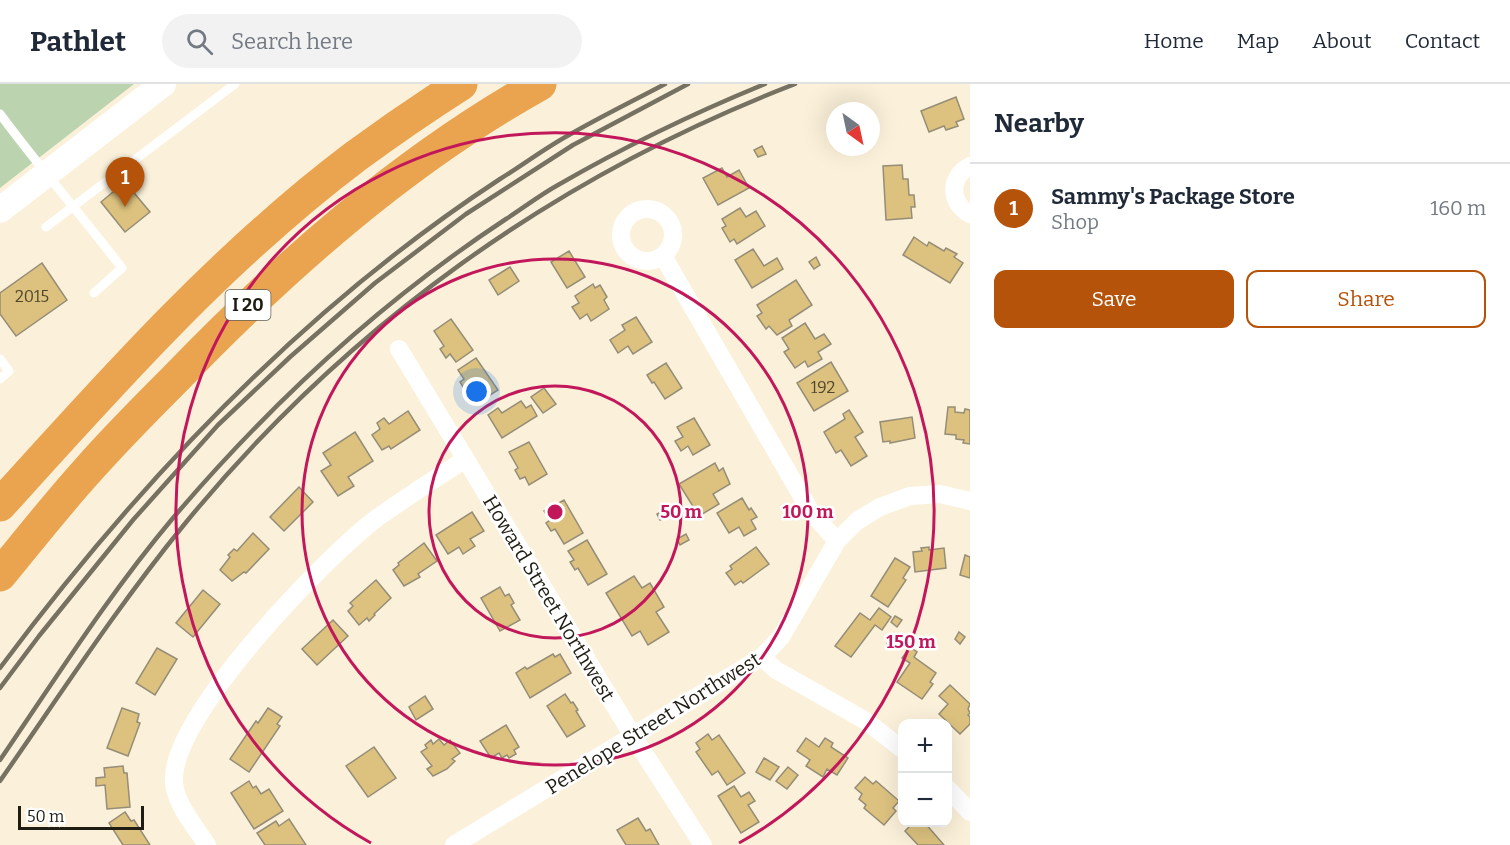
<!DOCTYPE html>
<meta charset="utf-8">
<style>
:root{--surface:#fff;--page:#f2f2f3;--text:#1f2937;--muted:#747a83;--line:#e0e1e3;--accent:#b45309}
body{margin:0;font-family:Bitter,serif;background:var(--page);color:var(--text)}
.controls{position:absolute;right:18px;bottom:18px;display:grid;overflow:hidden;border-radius:12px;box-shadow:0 6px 24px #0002}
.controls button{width:54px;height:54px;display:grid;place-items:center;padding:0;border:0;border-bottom:2px solid var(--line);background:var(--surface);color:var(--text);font:30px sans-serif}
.compass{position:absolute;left:826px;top:18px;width:54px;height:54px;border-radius:50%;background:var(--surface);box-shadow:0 6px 24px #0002;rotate:147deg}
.scale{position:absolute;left:18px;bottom:15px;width:126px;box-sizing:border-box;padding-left:6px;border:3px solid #1f1c13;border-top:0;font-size:16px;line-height:21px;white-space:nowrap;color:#1f1c13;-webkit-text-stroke:4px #fff;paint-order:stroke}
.you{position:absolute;left:477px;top:308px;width:21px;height:21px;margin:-15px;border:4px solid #fff;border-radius:50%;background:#1a73e8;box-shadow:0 0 0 9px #1a73e833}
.badge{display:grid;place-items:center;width:39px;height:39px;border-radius:50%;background:var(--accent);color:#fff;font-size:20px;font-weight:700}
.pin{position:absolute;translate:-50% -50px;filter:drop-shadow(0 2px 3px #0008)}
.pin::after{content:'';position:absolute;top:32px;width:21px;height:18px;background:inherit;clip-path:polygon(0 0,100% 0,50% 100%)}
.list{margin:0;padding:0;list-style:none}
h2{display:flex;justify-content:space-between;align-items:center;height:78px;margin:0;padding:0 24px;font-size:26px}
h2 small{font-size:20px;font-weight:400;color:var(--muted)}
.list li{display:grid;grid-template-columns:39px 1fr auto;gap:18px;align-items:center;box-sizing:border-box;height:90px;padding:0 24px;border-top:2px solid var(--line)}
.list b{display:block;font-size:22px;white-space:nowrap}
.list p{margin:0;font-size:20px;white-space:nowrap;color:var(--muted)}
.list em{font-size:20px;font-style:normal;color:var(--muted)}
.actions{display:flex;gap:12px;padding:18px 24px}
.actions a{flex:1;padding:14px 0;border:2px solid var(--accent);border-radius:12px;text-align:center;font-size:21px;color:var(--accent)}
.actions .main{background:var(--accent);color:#fff}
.icon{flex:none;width:33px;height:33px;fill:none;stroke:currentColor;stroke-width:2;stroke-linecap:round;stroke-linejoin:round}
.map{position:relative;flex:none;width:970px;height:761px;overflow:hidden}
header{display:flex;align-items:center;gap:36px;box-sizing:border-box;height:84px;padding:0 30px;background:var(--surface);border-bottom:2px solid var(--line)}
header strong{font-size:28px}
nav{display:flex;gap:33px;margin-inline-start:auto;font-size:21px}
.search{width:420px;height:54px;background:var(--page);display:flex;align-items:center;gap:15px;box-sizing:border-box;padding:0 21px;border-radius:33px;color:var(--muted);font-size:22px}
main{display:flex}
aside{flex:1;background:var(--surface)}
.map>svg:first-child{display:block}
.green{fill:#bbd3af}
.building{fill:#ddc27f;stroke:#958d77;stroke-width:1.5}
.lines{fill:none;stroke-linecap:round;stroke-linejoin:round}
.service{stroke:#fff;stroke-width:9}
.minor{stroke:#fff;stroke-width:18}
.secondary{stroke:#fff;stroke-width:26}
.motorway{stroke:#eaa44f;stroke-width:33}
.rail{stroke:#777162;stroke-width:4.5}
.ring{fill:none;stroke:#c2185b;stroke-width:3}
.labels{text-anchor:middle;stroke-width:5;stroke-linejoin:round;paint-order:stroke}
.number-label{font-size:16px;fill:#4e462e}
.shield{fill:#fff;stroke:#62605a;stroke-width:1.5}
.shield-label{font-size:18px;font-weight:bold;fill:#1f1c13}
.street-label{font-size:20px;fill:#1f1c13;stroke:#fff}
.centre{fill:#c2185b;stroke:#fff;stroke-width:3}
.ring-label{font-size:18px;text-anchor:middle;font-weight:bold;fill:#c2185b;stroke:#fff;stroke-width:5;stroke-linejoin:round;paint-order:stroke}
</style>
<header>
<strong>Pathlet</strong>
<div class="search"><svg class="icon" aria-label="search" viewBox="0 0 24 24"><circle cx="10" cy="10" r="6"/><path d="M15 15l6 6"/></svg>Search here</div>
<nav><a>Home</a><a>Map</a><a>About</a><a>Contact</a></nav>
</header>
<main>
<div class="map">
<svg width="970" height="761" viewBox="0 0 970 761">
<rect width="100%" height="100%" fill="#fbf1da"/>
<path class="green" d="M0,0H134L0,104Z"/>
<g class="building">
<path d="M956,13L964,35L956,38L958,42L946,46L944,42L929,48L921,27Z"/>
<path d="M762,62L766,70L758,73L754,66Z"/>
<path d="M902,81L903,95H908L909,111H914L915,123H911L912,134L886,136L883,82Z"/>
<path d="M722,84L727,93L739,86L749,104L718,121L703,94Z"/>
<path d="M125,98L150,128L125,148L101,118Z"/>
<path d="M740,124L746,133L756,127L765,142L737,160L734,155L730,158L722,144L726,142L722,135Z"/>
<path d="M914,153L927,162L929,158L944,167L946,164L957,170L954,173L963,179L950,199L903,171Z"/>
<path d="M753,165L764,182L777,174L783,185L752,204L735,176Z"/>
<path d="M569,167L585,193L567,204L551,178Z"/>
<path d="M816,173L820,181L814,185L809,178Z"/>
<path d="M42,179L67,216L16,252L0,230V209Z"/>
<path d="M510,183L519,197L498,211L489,196Z"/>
<path d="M796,196L812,221L789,236L792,242L777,251L769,242L766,245L757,232L762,229L757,221Z"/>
<path d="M593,200L595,204L600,201L607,213L604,216L609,225L591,237L587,230L580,235L572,223L579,219L575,212Z"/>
<path d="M636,233L652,258L633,270L628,262L618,269L610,256L625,246L622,241Z"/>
<path d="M451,235L473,266L456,278L450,270L446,274L440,265L444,262L434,247Z"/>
<path d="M805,239L815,255L824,250L831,260L818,268L822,275L808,283L805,277L795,284L784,268L789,265L782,254Z"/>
<path d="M476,274L498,306L479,318L469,304L465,306L460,298L464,295L458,286Z"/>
<path d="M831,278L848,307L814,327L797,299Z"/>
<path d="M666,279L682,304L665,315L654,298L652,299L647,291Z"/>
<path d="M544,304L556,320L543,329L531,313Z"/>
<path d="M521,317L526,324L531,321L537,332L502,354L488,331L498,324L502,329Z"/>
<path d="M948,323H955V328L964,329L965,325L970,326V360L963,359L964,356L956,355V351L945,350Z"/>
<path d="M849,326L863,348L855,353L867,372L851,382L841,366L836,369L824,348L845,335L843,330Z"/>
<path d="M408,327L420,346L391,365L389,362L382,366L372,351L380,345L377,339L384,334L389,340Z"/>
<path d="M912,333L915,354L890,359V357L883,358L880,338Z"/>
<path d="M694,334L710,361L693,371L688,362L681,367L675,357L683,353L677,343Z"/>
<path d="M355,348L373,377L348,393L354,402L338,412L321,387L331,381L323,369Z"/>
<path d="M529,358L547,390L529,401L525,393L520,395L515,386L518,384L509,368Z"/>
<path d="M715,379L719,387L723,384L730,400L713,410L719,420L699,432L679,400Z"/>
<path d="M299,403L313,418L284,447L270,433Z"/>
<path d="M742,414L749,426L751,424L757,433L751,436L756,445L744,452L739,443L729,449L717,429Z"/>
<path d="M564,416L583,449L564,460L555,445L551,447L546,439L550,436L544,427Z"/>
<path d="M666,425L670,431L660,436L657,430Z"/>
<path d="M472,428L484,447L470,455L475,462L463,470L459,463L448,470L436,451Z"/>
<path d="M253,449L269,465L246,489L244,488L232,497L220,486L230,473L228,471L234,465L237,467Z"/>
<path d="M686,450L689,456L680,461L677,455Z"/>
<path d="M587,456L607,490L588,501L578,484L575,486L570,478L574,476L568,467Z"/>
<path d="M424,459L437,477L418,490L420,493L404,502L393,486L399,481L398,479Z"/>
<path d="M756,463L769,480L743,499L741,497L735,501L726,489L732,485L730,482Z"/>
<path d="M929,463V466L944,464L946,484L915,488L913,468L922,467L921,464Z"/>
<path d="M965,471L970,473V494L960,491Z"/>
<path d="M895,474L910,483L903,494L906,496L888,523L871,512Z"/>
<path d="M634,492L642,504L650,499L664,523L656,528L669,548L648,561L640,547L632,552L606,509Z"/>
<path d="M376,496L391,514L374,530L375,531L369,537L367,534L359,541L348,527L353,522L350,519Z"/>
<path d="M500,503L505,512L509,510L514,519L511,521L520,536L500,547L481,514Z"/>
<path d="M203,506L220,520L193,553L176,539Z"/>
<path d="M879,524L891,533L882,546L875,541L851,573L835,562L860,529L870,536Z"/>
<path d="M895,532L902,536L897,543L891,538Z"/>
<path d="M333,536L348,552L317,581L302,565Z"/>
<path d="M959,548L965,553L960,560L955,555Z"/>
<path d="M892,554L896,558L891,564L887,560Z"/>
<path d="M910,563L917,568L914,573L936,589L930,598L933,600L922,615L897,598L910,579L902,574Z"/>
<path d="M157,564L177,575L155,611L136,599Z"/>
<path d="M553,570L555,573L560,570L571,589L530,614L516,589L525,583L527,585Z"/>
<path d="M950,601L970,620L968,625L970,629L968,631L970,633V640L960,650L939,630L948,620L939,612Z"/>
<path d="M565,610L571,619L573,618L578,626L576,627L585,642L567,653L547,622Z"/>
<path d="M425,612L433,625L416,636L409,623Z"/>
<path d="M122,624L139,630L137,638L140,639L128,672L107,664Z"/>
<path d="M268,624L282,633L277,640L280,642L249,688L230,675L256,637L258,639Z"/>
<path d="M506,641L519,663L514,666L516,670L509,674L507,671L502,674L499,669L491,674L480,657Z"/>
<path d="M708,650L712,656L719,651L745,689L727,701L718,687L712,691L696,668L700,665L696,659Z"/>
<path d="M806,654L819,663L825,654L833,659L831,663L848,674L837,691L827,685L823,693L806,682L810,676L797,667Z"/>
<path d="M439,655L444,661L450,656L460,669L452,675L455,677L447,685L433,692L427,685L432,682L421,668L427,664L425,661L431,656L433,660Z"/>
<path d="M374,663L396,694L368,713L346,682Z"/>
<path d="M764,674L779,683L770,696L756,688Z"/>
<path d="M123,682L124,689H127L130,723L107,725L105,701L96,702V694L105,693L104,684Z"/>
<path d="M788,683L798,691L787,705L776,697Z"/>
<path d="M865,693L873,700L876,697L899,717L893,724L896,727L884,741L864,724L866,721L859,715L862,710L855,704Z"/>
<path d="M249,697L253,704L256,702L261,710L269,705L283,727L254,745L231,709Z"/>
<path d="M734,702L741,713L749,708L755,717L748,721L759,738L741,749L718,712Z"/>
<path d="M125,728L131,737L134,736L150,761H123L109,739Z"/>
<path d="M638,734L646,747L650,745L659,761H626L617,746Z"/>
<path d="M289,735L306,761H265L257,749L276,737L279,742Z"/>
<path d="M914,738H924L944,761H918L905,747Z"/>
</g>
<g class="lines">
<g class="service">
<path d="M0,30C39,83 82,132 122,184L94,209"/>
<path d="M46,143L235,0"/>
<path d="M0,275L9,287L0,295"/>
</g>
<g class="minor">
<path d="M970,82C949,93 949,119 970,130"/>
<circle cx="647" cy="151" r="26"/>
<path d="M663,172L811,428L837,457"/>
<path d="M399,265L633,652L703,761"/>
<path d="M762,573L776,586L866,637L902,665"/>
<path d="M948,705L970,728"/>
<path d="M207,761C195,742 172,717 174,692C178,626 323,475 377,434C405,414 435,395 464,376"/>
<path d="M454,761L762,573L781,553L837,457L857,437L880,423L910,412L940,410L970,417"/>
</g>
<path class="secondary" d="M0,126L163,0"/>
<g class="motorway">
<path d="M0,421C111,298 223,172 356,72C390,47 425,23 461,0"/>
<path d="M0,491C29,456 57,420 87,387C115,355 145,325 175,295C284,182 403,77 540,0"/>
</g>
<g class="rail">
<path d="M0,584C140,396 303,224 500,95C523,81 545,64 569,51C600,33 633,17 665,0"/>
<path d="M0,604L39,552L133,436L218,341L290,273L375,199L466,130L573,61L688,0"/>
<path d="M0,676C56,594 109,510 173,434C270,320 380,218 506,135C523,124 540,111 558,101C624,63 694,29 765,0"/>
<path d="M0,697C60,611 117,523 183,442C346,242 554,93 795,0"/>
</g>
</g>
<g class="ring">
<circle cx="555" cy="428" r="126"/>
<circle cx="555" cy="428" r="253"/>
<path d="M371 759A379 379 0 1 1 739 759"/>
</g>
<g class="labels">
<g class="number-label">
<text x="32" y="218">2015</text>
<text x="823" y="309">192</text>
</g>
<rect class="shield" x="225.5" y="206" width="45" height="30" rx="4.5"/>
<g class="shield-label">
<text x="248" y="227">I 20</text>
</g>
<g class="street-label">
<text transform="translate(549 514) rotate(59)" y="7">Howard Street Northwest</text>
<text transform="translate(653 639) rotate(-32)" y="7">Penelope Street Northwest</text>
</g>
</g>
<circle cx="555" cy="428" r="9" class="centre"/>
<g class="ring-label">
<text x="681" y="434">50 m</text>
<text x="808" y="434">100 m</text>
<text x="911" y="564">150 m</text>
</g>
</svg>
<div class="controls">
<button>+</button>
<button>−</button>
</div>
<svg class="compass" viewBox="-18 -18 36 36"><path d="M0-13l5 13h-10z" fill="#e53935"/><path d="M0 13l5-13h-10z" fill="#747a83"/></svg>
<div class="scale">50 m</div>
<div class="you"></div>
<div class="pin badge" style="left:125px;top:123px">1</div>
</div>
<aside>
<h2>Nearby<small></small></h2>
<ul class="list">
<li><span class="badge">1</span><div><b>Sammy's Package Store</b><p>Shop</p></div><em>160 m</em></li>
</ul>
<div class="actions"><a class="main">Save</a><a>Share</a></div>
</aside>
</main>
